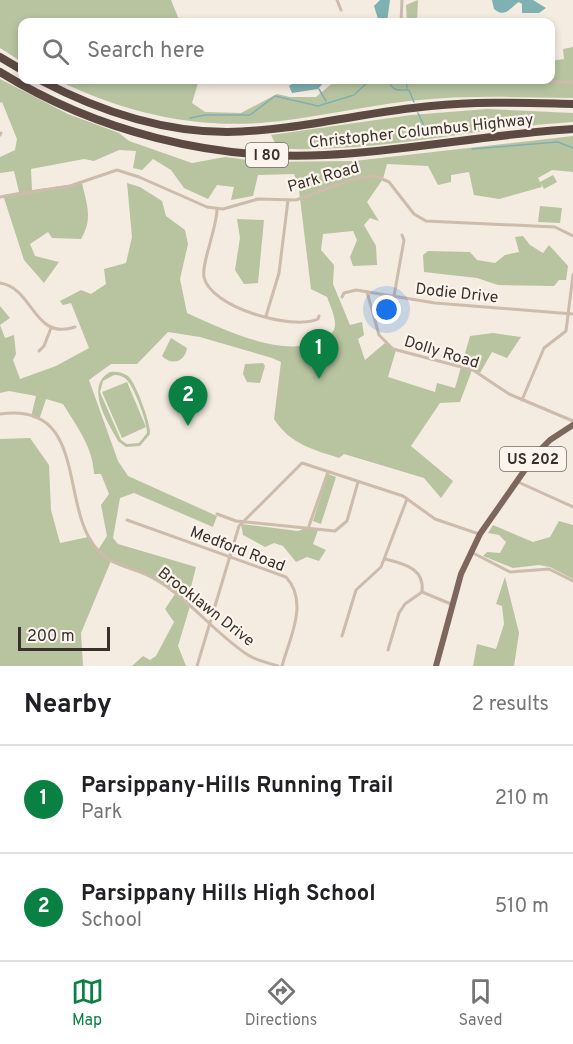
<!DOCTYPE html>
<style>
:root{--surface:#fff;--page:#f2f2f2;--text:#202124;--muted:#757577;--line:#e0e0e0;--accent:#0b8043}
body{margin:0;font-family:Overpass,sans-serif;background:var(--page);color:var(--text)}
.scale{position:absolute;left:18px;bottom:15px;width:92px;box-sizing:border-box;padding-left:6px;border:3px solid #3b302b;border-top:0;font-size:16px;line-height:21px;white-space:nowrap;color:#3b302b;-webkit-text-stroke:4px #fbf5ee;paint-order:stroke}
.you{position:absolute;left:387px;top:310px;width:21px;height:21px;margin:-15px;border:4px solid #fff;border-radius:50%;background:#1a73e8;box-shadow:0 0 0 9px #1a73e833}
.badge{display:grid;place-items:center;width:39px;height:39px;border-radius:50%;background:var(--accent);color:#fff;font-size:20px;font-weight:700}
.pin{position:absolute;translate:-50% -50px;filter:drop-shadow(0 2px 3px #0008)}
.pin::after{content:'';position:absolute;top:32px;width:21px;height:18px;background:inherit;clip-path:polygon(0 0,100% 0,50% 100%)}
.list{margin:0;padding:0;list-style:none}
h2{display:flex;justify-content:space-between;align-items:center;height:78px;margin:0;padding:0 24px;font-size:26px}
h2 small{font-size:20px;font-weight:400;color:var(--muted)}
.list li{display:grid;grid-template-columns:39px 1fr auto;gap:18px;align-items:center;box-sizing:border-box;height:108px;padding:0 24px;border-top:2px solid var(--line)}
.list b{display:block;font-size:22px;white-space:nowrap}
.list p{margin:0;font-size:20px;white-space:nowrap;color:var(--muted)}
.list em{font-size:20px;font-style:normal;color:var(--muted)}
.icon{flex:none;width:33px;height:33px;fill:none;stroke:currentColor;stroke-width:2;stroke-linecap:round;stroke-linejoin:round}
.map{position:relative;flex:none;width:573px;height:666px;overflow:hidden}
.search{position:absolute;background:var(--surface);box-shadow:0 3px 9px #0003;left:18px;right:18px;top:18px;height:66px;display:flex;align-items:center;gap:15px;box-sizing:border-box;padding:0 21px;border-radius:12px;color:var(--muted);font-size:22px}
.sheet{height:294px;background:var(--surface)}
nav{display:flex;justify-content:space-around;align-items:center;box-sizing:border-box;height:84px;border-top:2px solid var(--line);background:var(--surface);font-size:16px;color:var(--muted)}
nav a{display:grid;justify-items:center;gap:3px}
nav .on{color:var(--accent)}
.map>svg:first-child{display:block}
.green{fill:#b8c4a0;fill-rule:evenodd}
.water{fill:#7fb0b2}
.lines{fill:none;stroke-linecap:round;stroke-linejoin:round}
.stream{stroke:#7fb0b2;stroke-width:1.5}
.street{stroke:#cdbbac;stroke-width:3}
.primary{stroke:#7d675c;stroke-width:6}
.highway{stroke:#5c4a42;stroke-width:8}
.labels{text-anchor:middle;stroke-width:4.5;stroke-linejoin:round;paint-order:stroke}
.shield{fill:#fbf5ee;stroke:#756b66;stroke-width:1.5}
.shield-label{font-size:15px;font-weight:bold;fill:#3b302b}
.street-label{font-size:16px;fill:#3b302b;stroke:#fbf5ee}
</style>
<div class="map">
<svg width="573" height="666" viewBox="0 0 573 666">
<rect width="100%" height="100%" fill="#f4ebe1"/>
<g class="green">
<path d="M0,0H171L180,22H22V62L0,48Z"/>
<path d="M418,0L417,22H407L406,5Z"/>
<path d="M573,47V98C518,97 464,95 409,101C359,107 310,119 260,123C188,128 121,111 57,80H199L192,103L205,112L241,113L277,94L290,97H316L336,80H550L551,61L564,59L563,49Z"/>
<path d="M0,79L68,114L119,133L129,141L192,163L225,157L263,162L354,161L573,136V172L552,170L538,178L540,182L553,175L557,182L544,189L541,183L542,187L499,199L474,195L469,172L451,175V182L438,185L428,166L387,164L383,179L367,202L379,221L370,218L364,225L376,246L377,265L353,266L350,257L357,240L353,231L323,234L321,250L334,265L333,284L350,325L362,322L364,335L358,339L365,360L385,343L396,350L388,377L435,392L437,383L455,388L470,336L493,333L521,337L507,358L492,352L480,373L472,370L460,402L440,403L411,446L453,481L441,498L424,478L344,454L339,458C312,449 290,444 274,419L281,362L272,358L200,337L168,332L137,364H111L89,380L118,461L128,476L217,516L213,527L134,493L120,498L113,538L118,544L196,567L187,603L190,606L178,646L186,666H132L143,656L150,660L156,656L174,622L165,609L175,594L155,578L111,561L81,633L83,666H0V439L30,438L49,465L51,510L60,543L88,537L98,550L107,536L101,505L109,494L101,474H94C93,447 77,427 63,404L46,399L39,420L31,417L36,396L9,391L0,393V306L10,318L0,325L5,338L14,335L16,354L13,360L20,379L56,366L89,348L71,303L63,305L60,301L81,290L91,294L106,284L104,269L126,263L132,237L127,183L140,187L162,201L166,216L185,230L188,244L180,279L187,313C222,329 289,362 325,338C330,335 335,332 335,324C335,316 330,305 327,297L311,289L299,190L294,174L258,175L253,196L231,200L234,187L217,185L208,199L184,188L171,170L153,159L142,170L133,168L136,151L119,150L94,161L84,159L31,169L32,190L82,183C87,205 93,219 81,239L52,238L48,232L30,244L35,256L59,262L44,283L24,260L3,195L19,192L14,171L0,173V157L15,150L17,139L2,102L0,103Z"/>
<path d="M487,109L573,113V122C472,128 370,155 269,148L275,143L271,135L411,115Z"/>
<path d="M540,206L562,208L560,223L538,222Z"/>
<path d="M237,219L264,220L258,283L244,284L235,270L240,238Z"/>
<path d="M523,236L530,245L543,253L549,245L568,266L566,280H559L554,286L498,285L477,278L424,272L423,255L428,251L470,252L477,260L495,263L505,255L519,252L515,237Z"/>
<path d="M171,338L187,348C185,362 172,366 162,356Z"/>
<path d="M263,363L265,366L260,383L247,382L243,374L245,364Z"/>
<path d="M110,372C117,371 122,372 128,376C136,383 151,424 150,434L140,446L126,447L119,442C108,423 84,386 110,372ZM114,375C119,375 123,376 127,380C134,387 148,424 147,433L139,443L127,444L121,440L100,392L103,381Z"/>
<path d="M127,382L146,427L122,438L102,392Z"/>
<path d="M328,474L336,477L321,524L313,521Z"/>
<path d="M559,521L573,525V579L550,567L539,565L513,568L483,556L487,552L500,553L506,542L499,535L488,533L493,525L533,542L550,537Z"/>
<path d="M241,524L298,531L309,527L318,530L313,544L326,550L319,561L307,557L296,562L283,546L274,543L265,547L243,535Z"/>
<path d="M505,577L519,633L514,666H473L477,644L496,649L504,624L502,606L496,604Z"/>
</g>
<g class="water">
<path d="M380,0H390L387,22H379L374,6Z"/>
<path d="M492,0H533L546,8L539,13H522V4L519,2C510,7 506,19 494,9Z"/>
<path d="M297,80H326L318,89L292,93L289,86Z"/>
</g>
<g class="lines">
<g class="stream">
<path d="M388,80C393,92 398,90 409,90L414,102"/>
<path d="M406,80L407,88"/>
<path d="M319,89L326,101"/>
<path d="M418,113L424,126L448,133"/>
<path d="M190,118L205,115H250L275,96L318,106L354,95L370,80"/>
<path d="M472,149L558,142L573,148"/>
</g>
<g class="street">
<path d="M337,0L341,10"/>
<path d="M401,22L402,0"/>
<path d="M440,80L462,83L504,80L573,82"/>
<path d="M0,135L1,133"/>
<path d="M0,197L70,186L117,170L139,177L207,207L223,209L258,199L296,200L357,178L375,176L389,182L414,214L426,221L555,227L573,236"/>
<path d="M217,209C217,228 201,264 204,277C210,307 292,331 318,319L319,316"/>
<path d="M0,283C34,288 33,341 75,327"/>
<path d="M367,292L379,335L393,349L473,370L509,394L573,421"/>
<path d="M394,296L404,240L402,235"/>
<path d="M342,297L344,293L356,290L435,303L573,314"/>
<path d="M266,316L279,273L288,200"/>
<path d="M39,351L44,346L51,328"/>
<path d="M522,400L544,348L566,331L573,275"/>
<path d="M0,414C89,401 59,508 97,549C112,567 134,567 153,578C189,598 214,633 248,655C257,661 269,663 278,666"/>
<path d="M518,482L573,507"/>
<path d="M217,514L236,521L335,531L347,521L358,482"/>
<path d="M127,520L286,577C309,602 290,637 282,666"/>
<path d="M309,526L328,472"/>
<path d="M471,552L510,572L549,569L573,581"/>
<path d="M385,559C404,564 425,568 422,592"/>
<path d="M422,592L451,604"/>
<path d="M342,636L356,590L381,567L407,499"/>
<path d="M388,650L399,613L405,604L422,592"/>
<path d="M197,666L239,526L302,463L403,496L435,519L479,534"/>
</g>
<path class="primary" d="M436,666L461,574L480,534L536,454L550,440L573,425"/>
<g class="highway">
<path d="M0,57L22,70"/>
<path d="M0,72C95,131 213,161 325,155C408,151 490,134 573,129"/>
<path d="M40,80C97,110 162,132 227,132C296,131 364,112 431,106C479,101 526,103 573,104"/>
</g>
</g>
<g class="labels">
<g class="shield">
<rect x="246" y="143" width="42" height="24" rx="4.5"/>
<rect x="500" y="447" width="66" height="24" rx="4.5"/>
</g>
<g class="shield-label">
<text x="267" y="160">I 80</text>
<text x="533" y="464">US 202</text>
</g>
<g class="street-label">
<text transform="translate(421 130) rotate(-6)" y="6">Christopher Columbus Highway</text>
<text transform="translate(323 176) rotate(-16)" y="6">Park Road</text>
<text transform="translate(457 292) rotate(6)" y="6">Dodie Drive</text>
<text transform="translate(442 351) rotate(17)" y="6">Dolly Road</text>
<text transform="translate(238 548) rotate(21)" y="6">Medford Road</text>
<text transform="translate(207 606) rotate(38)" y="6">Brooklawn Drive</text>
</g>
</g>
</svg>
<div class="scale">200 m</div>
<div class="you"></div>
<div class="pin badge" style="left:319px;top:379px">1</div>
<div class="pin badge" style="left:188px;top:426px">2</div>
<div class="search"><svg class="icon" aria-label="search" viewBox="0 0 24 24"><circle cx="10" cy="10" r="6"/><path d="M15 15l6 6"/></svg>Search here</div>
</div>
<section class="sheet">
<h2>Nearby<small>2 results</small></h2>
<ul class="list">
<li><span class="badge">1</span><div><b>Parsippany-Hills Running Trail</b><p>Park</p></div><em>210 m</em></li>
<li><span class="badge">2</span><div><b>Parsippany Hills High School</b><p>School</p></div><em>510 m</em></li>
</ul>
</section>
<nav>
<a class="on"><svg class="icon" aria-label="map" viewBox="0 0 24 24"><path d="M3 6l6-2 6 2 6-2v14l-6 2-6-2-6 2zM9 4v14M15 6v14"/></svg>Map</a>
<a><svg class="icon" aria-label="directions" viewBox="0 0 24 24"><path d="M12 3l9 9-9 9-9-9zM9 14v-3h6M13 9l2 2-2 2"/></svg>Directions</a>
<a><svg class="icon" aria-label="saved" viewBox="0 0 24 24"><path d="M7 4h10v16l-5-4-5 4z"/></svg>Saved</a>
</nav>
